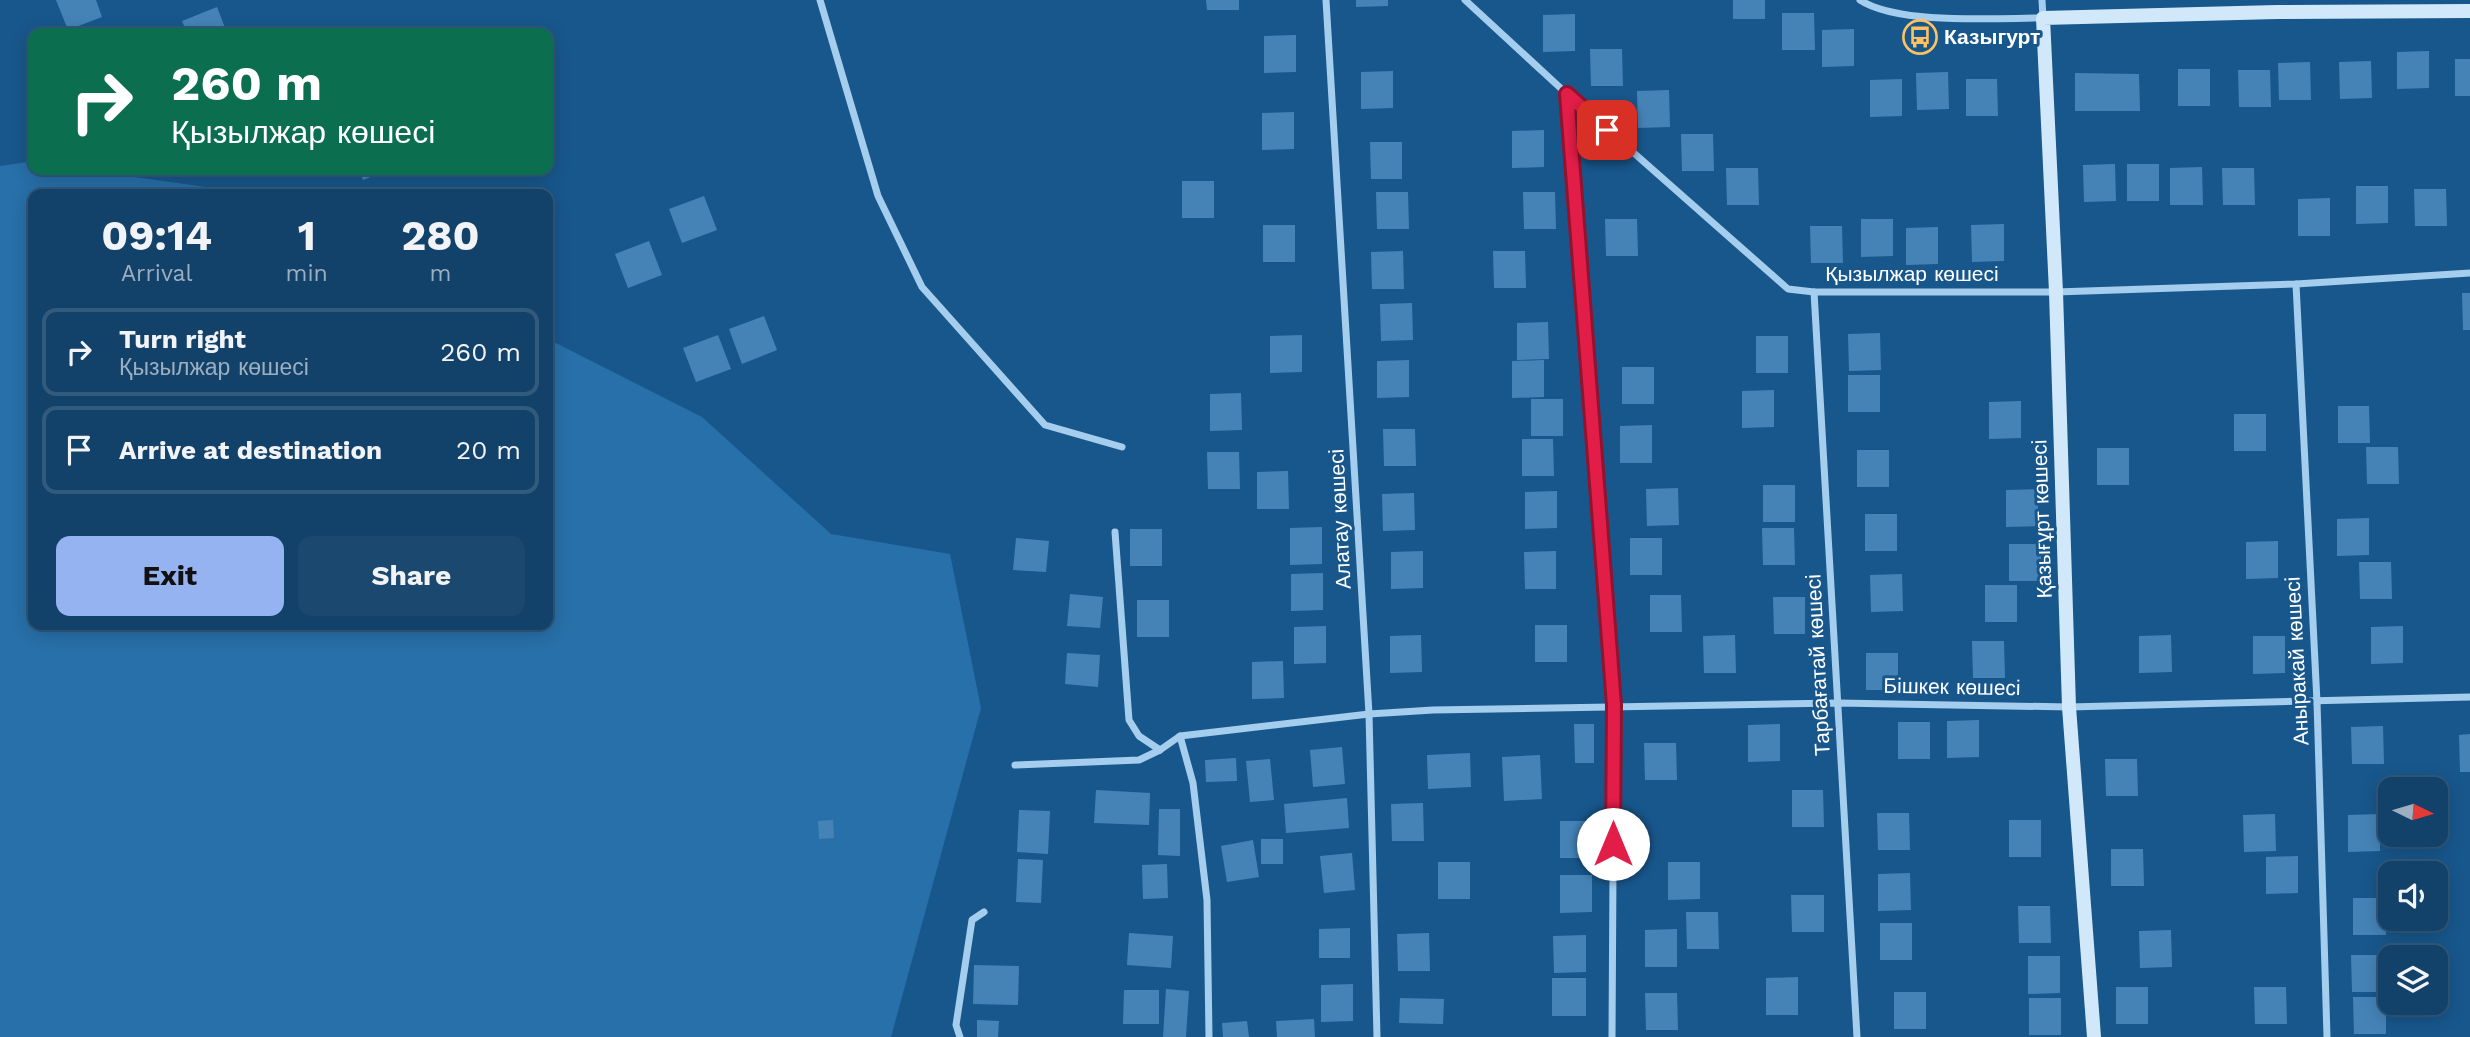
<!DOCTYPE html>
<html lang="en">
<head>
<meta charset="utf-8">
<style>
  :root { --surface:#124169; --page:#1b486f; --text:#f1f3f6; --muted:#9cafc0; --line:#315a7d; --accent:#95b2f1 }
  body { margin:0; font-family:"Work Sans",sans-serif; background:var(--page); color:var(--text); height:100vh; display:flex; flex-direction:column; font-size:26px; white-space:nowrap }
  * { box-sizing:border-box; margin:0 }
  p { font-size:23px; color:var(--muted) }
  .icon { flex:none; width:38px; height:38px; fill:none; stroke:currentColor; stroke-width:2; stroke-linecap:round; stroke-linejoin:round }
  .map { position:relative; flex:1; overflow:hidden }
  .side { position:absolute; left:28px; top:189px; width:525px; height:441px; display:flex; flex-direction:column; background:var(--surface); border-radius:14px; box-shadow:0 4px 18px #0003,0 0 0 2px var(--line) }
  .side>* { flex:none }
  .banner { position:absolute; left:28px; top:28px; width:525px; height:147px; border-radius:14px; box-shadow:0 4px 18px #0003,0 0 0 2px var(--line); background:#0b6e4f; color:#fff; overflow:hidden }
  .needle { width:46px; rotate:95deg }
  .buttons { position:absolute; left:2378px; top:777px; display:grid; gap:14px }
  .buttons a { display:grid; place-items:center; width:70px; height:70px; border-radius:14px; background:var(--surface); box-shadow:0 4px 18px #0003,0 0 0 2px var(--line); font-size:35px }
  .pin { position:absolute; display:grid; place-items:center; width:60px; height:60px; color:#fff; margin:-30px; border-radius:14px; box-shadow:0 4px 10px #0006 }
  .me { position:absolute; width:77px; margin:-38px; rotate:0deg; stroke-linejoin:round; filter:drop-shadow(0 0 5px #0008) }
  .turn { display:flex; align-items:center; gap:24px; height:147px; padding:0 28px; font-size:32px }
  .turn .icon { width:91px; height:91px; stroke-width:2.5 }
  .turn b { display:block; font-size:49px; line-height:60px }
  .eta { display:flex; justify-content:space-evenly; align-items:center; height:119px; text-align:center }
  .eta b { font-size:42px; font-weight:700; line-height:49px }
  .cta { display:flex; gap:14px; margin-top:auto; padding:14px 28px }
  .cta a { flex:1; height:80px; border-radius:14px; background:var(--accent); color:#111; font-size:28px; font-weight:700; line-height:80px; text-align:center }
  .cta a+a { background:var(--page); color:var(--text) }
  ul { padding:0; list-style:none }
  li { display:flex; align-items:center; gap:21px; height:88px; margin:0 14px 10px; padding:0 14px; border:4px solid var(--line); border-radius:14px }
  li div { flex:1 }
  li b { display:block; font-size:26px }
  li em { font-style:normal }
  .map>svg:first-child { display:block }
</style>
</head>
<body>
<div class="map">
<svg width="2470" height="1037" viewBox="0 0 2470 1037">
  <rect width="100%" height="100%" fill="#18578c"/>
  <polygon fill="#2870a9" points="28,162 33,163 33,170 84,170 256,194 33,194 33,625 548,625 548,339 702,417 831,534 950,554 981,708 891,1037 0,1037 0,166"/>
  <g fill="#4583b7">
    <polygon points="56,0 96,0 102,17 68,30"/>
    <polygon points="1206,0 1239,0 1239,10 1207,10"/>
    <polygon points="1356,0 1388,0 1388,6 1356,7"/>
    <rect x="1733" y="0" width="32" height="19"/>
    <polygon points="217,7 227,33 187,33 182,21"/>
    <polygon points="1782,13 1814,13 1815,50 1782,50"/>
    <polygon points="1575,14 1575,51 1543,52 1543,15"/>
    <polygon points="1854,29 1854,66 1822,67 1822,30"/>
    <polygon points="1296,35 1296,72 1264,73 1264,36"/>
    <polygon points="1590,49 1622,49 1623,86 1591,86"/>
    <polygon points="2429,51 2429,88 2397,89 2397,52"/>
    <rect x="2455" y="59" width="15" height="37"/>
    <polygon points="2371,61 2372,98 2340,99 2339,62"/>
    <polygon points="2310,62 2311,100 2279,100 2278,63"/>
    <rect x="2178" y="69" width="32" height="37"/>
    <polygon points="2238,70 2270,70 2271,107 2239,107"/>
    <polygon points="1393,71 1393,108 1361,109 1361,72"/>
    <polygon points="1948,72 1949,109 1917,110 1916,73"/>
    <polygon points="2075,73 2139,74 2140,111 2075,111"/>
    <polygon points="1902,79 1902,116 1870,117 1870,80"/>
    <polygon points="1966,79 1997,79 1998,116 1966,116"/>
    <polygon points="1669,90 1670,127 1638,128 1637,91"/>
    <polygon points="1294,112 1294,149 1262,150 1262,113"/>
    <polygon points="1544,130 1544,167 1512,168 1512,131"/>
    <polygon points="1681,134 1713,134 1714,171 1682,171"/>
    <polygon points="1370,142 1402,142 1402,179 1371,179"/>
    <polygon points="2115,164 2116,201 2084,202 2083,165"/>
    <rect x="2127" y="164" width="32" height="37"/>
    <polygon points="2202,167 2203,205 2170,205 2170,168"/>
    <polygon points="1726,168 1758,168 1759,205 1727,205"/>
    <polygon points="2222,168 2254,168 2255,205 2223,205"/>
    <polygon points="359,170 389,170 363,180"/>
    <rect x="1182" y="181" width="32" height="37"/>
    <polygon points="2356,186 2388,186 2388,223 2356,224"/>
    <polygon points="2414,189 2446,189 2447,226 2415,226"/>
    <polygon points="1376,192 1408,192 1409,229 1377,229"/>
    <polygon points="1523,192 1555,192 1556,229 1524,229"/>
    <polygon points="704,196 717,230 682,243 669,209"/>
    <polygon points="2330,198 2330,236 2298,236 2298,199"/>
    <polygon points="1605,219 1637,219 1638,256 1606,256"/>
    <polygon points="1861,219 1893,219 1893,256 1861,257"/>
    <polygon points="2004,224 2004,261 1972,262 1971,225"/>
    <rect x="1263" y="225" width="32" height="37"/>
    <polygon points="1810,226 1842,226 1843,263 1811,263"/>
    <polygon points="1938,227 1938,264 1906,265 1906,228"/>
    <polygon points="649,241 662,275 628,288 615,254"/>
    <polygon points="1403,251 1404,289 1372,289 1371,252"/>
    <polygon points="1493,251 1525,251 1526,288 1494,288"/>
    <polygon points="2462,293 2470,293 2470,330 2463,330"/>
    <polygon points="1412,303 1413,340 1381,341 1380,304"/>
    <polygon points="764,316 777,350 742,364 729,329"/>
    <polygon points="1548,322 1549,359 1517,360 1517,323"/>
    <polygon points="1880,333 1881,370 1849,371 1848,334"/>
    <polygon points="718,335 731,369 696,382 683,348"/>
    <polygon points="1302,335 1302,372 1270,373 1270,336"/>
    <rect x="1756" y="336" width="32" height="37"/>
    <polygon points="1409,360 1409,397 1377,398 1377,361"/>
    <polygon points="1544,360 1544,397 1512,398 1512,361"/>
    <rect x="1622" y="367" width="32" height="37"/>
    <rect x="1848" y="375" width="32" height="37"/>
    <polygon points="1774,390 1774,427 1742,428 1742,391"/>
    <polygon points="1241,393 1242,430 1210,431 1210,394"/>
    <rect x="1531" y="399" width="32" height="37"/>
    <polygon points="2021,401 2021,438 1989,439 1989,402"/>
    <polygon points="2338,406 2369,406 2370,443 2338,443"/>
    <rect x="2234" y="414" width="32" height="37"/>
    <polygon points="1652,425 1652,463 1620,463 1620,426"/>
    <polygon points="1383,429 1415,429 1416,466 1384,466"/>
    <polygon points="1522,439 1553,439 1554,476 1522,476"/>
    <polygon points="2366,447 2398,447 2399,484 2367,484"/>
    <rect x="2097" y="448" width="32" height="37"/>
    <rect x="1857" y="450" width="32" height="37"/>
    <polygon points="1207,452 1239,452 1240,489 1208,489"/>
    <polygon points="1288,471 1289,509 1257,509 1257,472"/>
    <rect x="1763" y="485" width="32" height="37"/>
    <polygon points="1678,488 1679,525 1647,526 1646,489"/>
    <polygon points="2038,489 2038,526 2006,527 2006,490"/>
    <polygon points="1557,491 1557,528 1525,529 1525,492"/>
    <polygon points="1414,493 1415,530 1383,531 1382,494"/>
    <rect x="1865" y="514" width="32" height="37"/>
    <polygon points="2369,518 2369,555 2337,556 2337,519"/>
    <polygon points="1322,527 1322,564 1290,565 1290,528"/>
    <polygon points="1762,528 1794,528 1795,565 1763,565"/>
    <rect x="1130" y="529" width="32" height="37"/>
    <polygon points="1016,538 1049,541 1046,572 1013,570"/>
    <rect x="1630" y="538" width="32" height="37"/>
    <polygon points="2278,541 2278,578 2246,579 2246,542"/>
    <rect x="2009" y="544" width="32" height="37"/>
    <polygon points="1423,551 1423,588 1391,589 1391,552"/>
    <polygon points="1556,551 1556,589 1525,589 1524,552"/>
    <polygon points="2359,562 2391,562 2392,599 2360,599"/>
    <polygon points="1323,573 1323,610 1291,611 1291,574"/>
    <polygon points="1902,574 1903,611 1871,612 1870,575"/>
    <rect x="1985" y="585" width="32" height="37"/>
    <polygon points="1070,594 1103,597 1100,628 1067,626"/>
    <polygon points="1650,595 1681,595 1682,632 1650,632"/>
    <polygon points="1773,597 1805,597 1805,634 1774,634"/>
    <rect x="1137" y="600" width="32" height="37"/>
    <rect x="1535" y="625" width="32" height="37"/>
    <polygon points="1326,626 1326,663 1294,664 1294,627"/>
    <polygon points="2403,626 2403,663 2371,664 2371,627"/>
    <polygon points="1421,635 1422,672 1390,673 1390,636"/>
    <polygon points="1735,635 1736,673 1704,673 1703,636"/>
    <polygon points="2171,635 2172,672 2139,673 2139,636"/>
    <polygon points="2253,636 2285,636 2285,673 2253,674"/>
    <polygon points="1972,641 2004,641 2005,678 1973,678"/>
    <polygon points="1067,653 1100,655 1098,687 1065,684"/>
    <rect x="1866" y="653" width="32" height="37"/>
    <polygon points="1283,661 1284,698 1252,699 1252,662"/>
    <polygon points="1979,720 1979,757 1947,758 1947,721"/>
    <rect x="1898" y="722" width="32" height="37"/>
    <polygon points="1574,724 1594,724 1594,763 1575,763"/>
    <polygon points="1780,724 1780,761 1748,762 1748,725"/>
    <polygon points="2383,726 2384,764 2352,764 2351,727"/>
    <polygon points="2470,734 2470,772 2460,772 2459,735"/>
    <polygon points="1644,743 1676,743 1677,780 1645,780"/>
    <polygon points="1342,747 1345,784 1313,787 1310,750"/>
    <polygon points="1470,753 1471,787 1428,789 1427,755"/>
    <polygon points="1540,755 1542,799 1504,801 1502,757"/>
    <polygon points="1236,758 1237,781 1206,782 1205,760"/>
    <polygon points="1270,759 1274,800 1250,802 1246,761"/>
    <polygon points="2105,759 2137,759 2138,796 2106,796"/>
    <polygon points="1096,790 1150,793 1149,825 1094,823"/>
    <polygon points="1792,790 1823,790 1824,827 1792,827"/>
    <polygon points="1347,798 1349,828 1286,833 1284,804"/>
    <polygon points="1423,803 1424,841 1392,841 1391,804"/>
    <polygon points="1159,809 1180,809 1180,856 1158,855"/>
    <polygon points="1019,810 1050,811 1048,854 1017,852"/>
    <polygon points="1877,813 1909,813 1910,850 1878,850"/>
    <polygon points="2275,814 2276,851 2244,852 2243,815"/>
    <polygon points="2380,814 2380,851 2348,852 2348,815"/>
    <polygon points="833,820 834,838 819,839 818,821"/>
    <rect x="2009" y="820" width="32" height="37"/>
    <rect x="1560" y="821" width="32" height="37"/>
    <rect x="1261" y="839" width="22" height="25"/>
    <polygon points="1253,840 1259,877 1227,882 1221,846"/>
    <polygon points="2111,849 2143,849 2144,886 2111,886"/>
    <polygon points="1352,853 1355,890 1324,893 1320,856"/>
    <polygon points="2298,856 2298,893 2266,894 2266,857"/>
    <polygon points="1018,859 1043,860 1041,903 1016,902"/>
    <rect x="1438" y="862" width="32" height="37"/>
    <polygon points="1668,862 1700,862 1700,899 1668,900"/>
    <polygon points="1167,864 1168,898 1143,899 1142,865"/>
    <polygon points="1910,873 1911,910 1878,911 1878,874"/>
    <polygon points="1560,875 1592,875 1592,912 1560,913"/>
    <polygon points="1791,895 1824,895 1824,932 1792,932"/>
    <polygon points="2353,898 2385,898 2386,935 2353,935"/>
    <polygon points="2018,906 2050,906 2051,943 2019,943"/>
    <polygon points="1686,912 1718,912 1719,949 1687,949"/>
    <rect x="1880" y="923" width="32" height="37"/>
    <polygon points="1350,928 1350,958 1319,958 1319,929"/>
    <polygon points="1677,929 1677,967 1645,967 1645,930"/>
    <polygon points="2171,930 2172,967 2140,968 2139,931"/>
    <polygon points="1129,933 1173,936 1171,968 1127,965"/>
    <polygon points="1429,933 1430,971 1398,971 1397,934"/>
    <polygon points="1586,935 1586,972 1554,973 1553,936"/>
    <polygon points="2351,955 2383,955 2383,992 2352,992"/>
    <polygon points="2028,956 2060,956 2060,993 2028,994"/>
    <polygon points="974,965 1019,966 1018,1005 973,1004"/>
    <polygon points="1798,977 1798,1015 1766,1015 1766,978"/>
    <rect x="1552" y="978" width="34" height="38"/>
    <polygon points="1353,984 1353,1021 1321,1022 1321,985"/>
    <rect x="2116" y="987" width="32" height="37"/>
    <polygon points="2254,987 2286,987 2287,1024 2255,1024"/>
    <polygon points="1166,989 1189,991 1186,1037 1163,1037"/>
    <polygon points="1124,990 1159,990 1159,1024 1123,1024"/>
    <rect x="1894" y="992" width="32" height="37"/>
    <polygon points="1645,993 1677,993 1678,1030 1646,1030"/>
    <polygon points="2353,997 2386,997 2386,1034 2354,1034"/>
    <polygon points="1400,998 1444,999 1443,1024 1399,1023"/>
    <rect x="2029" y="998" width="32" height="37"/>
    <polygon points="1314,1019 1315,1037 1277,1037 1276,1021"/>
    <polygon points="977,1020 999,1021 998,1037 977,1037"/>
    <polygon points="1247,1021 1249,1037 1223,1037 1222,1023"/>
  </g>
  <g fill="none" stroke-linecap="round" stroke-linejoin="round">
    <g stroke="#a4cdee" stroke-width="7">
      <polyline points="820,0 878,196 922,287 1045,425 1122,447"/>
      <polyline points="1326,0 1369,714 1377,1037"/>
      <polyline points="1465,0 1567,94 1788,289 1814,292 2056,292 2296,284 2470,273"/>
      <path d="M 1860,0 C 1898,25 1996,18 2043,18 L 2042,0"/>
      <polyline points="1567,95 1614,705 1612,1037"/>
      <polyline points="2296,284 2317,702 2327,1037"/>
      <polyline points="1814,292 1857,1037"/>
      <polyline points="1115,532 1129,720 1139,736 1160,750"/>
      <polyline points="1180,736 1193,783 1207,900 1209,1037"/>
      <polyline points="1015,765 1139,760 1160,750 1180,736 1369,714 1433,710 1838,703 2069,707 2470,697"/>
      <polyline points="960,1037 956,1025 972,920 984,912"/>
    </g>
    <polyline stroke="#d1e7fa" stroke-width="14" points="2094,1037 2069,707 2056,292 2043,18 2277,12 2470,11"/>
  </g>
  <g fill="none" stroke-linecap="round" stroke-linejoin="round">
    <g stroke="#92132f" stroke-width="18">
      <polyline id="route" points="1607,130 1567,94 1614,705 1613,844"/>
    </g>
    <use href="#route" stroke="#e11d48" stroke-width="12"/>
  </g>
  <defs>
    <g id="bus-ring" transform="scale(1.75)"><circle r="9.5" fill="#18578c" stroke="#ffc161" stroke-width="1.5"/><path d="M-5-6H5V4H4V6H2V4H-2V6H-4V4H-5ZM-3.5-4V0h7V-4ZM-3.5 1.2v1.5H-2V1.2ZM2 1.2v1.5H3.5V1.2Z" fill="#ffc161"/></g>
  </defs>
  <g fill-rule="evenodd">
    <use href="#bus-ring" x="1920" y="37"/>
  </g>
  <g text-anchor="middle" stroke-width="6" stroke-linejoin="round" paint-order="stroke">
    <g font-size="21" font-weight="bold" fill="#fff" stroke="#18578c" text-anchor="start">
      <text x="1944" y="44">Казыгурт</text>
    </g>
    <g font-size="21" fill="#fff" stroke="#18578c">
      <text x="1912" y="281">Қызылжар көшесі</text>
      <text transform="translate(1340 519) rotate(-93)" y="7">Алатау көшесі</text>
      <text transform="translate(2042 519) rotate(-92)" y="7">Қазығұрт көшесі</text>
      <text transform="translate(2297 661) rotate(-93)" y="7">Аныракай көшесі</text>
      <text transform="translate(1818 665) rotate(-93)" y="7">Тарбағатай көшесі</text>
      <text transform="translate(1952 687) rotate(1)" y="7">Бішкек көшесі</text>
    </g>
  </g>
</svg>
<div class="buttons">
<a><svg class="needle" viewBox="-14 -14 28 28"><path d="M0-13l5 13h-10z" fill="#e53935"/><path d="M0 13l5-13h-10z" fill="#9cafc0"/></svg></a>
<a><svg class="icon" aria-label="sound" viewBox="0 0 24 24"><path d="M4 9h4l5-4v14l-5-4H4zM17 9q2 3 0 6"/></svg></a>
<a><svg class="icon" aria-label="layers" viewBox="0 0 24 24"><path d="M12 4l9 5-9 5-9-5zM3 14l9 5 9-5"/></svg></a>
</div>
<div class="pin" style="left:1607px;top:130px;background:#d93025"><svg class="icon" aria-label="arrive" viewBox="0 0 24 24"><path d="M6 21V4h12l-3 4 3 4H6"/></svg></div>
<svg class="me" style="left:1613px;top:844px" viewBox="-20 -20 40 40"><circle r="19" fill="#fff"/><path d="M0-13L10 11 0 6-10 11z" fill="#e11d48"/></svg>
<div class="banner">
<div class="turn"><svg class="icon" aria-label="right" viewBox="0 0 24 24"><path d="M7 20v-9h11M14 6l5 5-5 5"/></svg><div><b>260 m</b>Қызылжар көшесі</div></div>
</div>
<section class="side">
<div class="eta">
<div><b>09:14</b><p>Arrival</p></div>
<div><b>1</b><p>min</p></div>
<div><b>280</b><p>m</p></div>
</div>
<ul>
<li><svg class="icon" aria-label="right" viewBox="0 0 24 24"><path d="M7 20v-9h11M14 6l5 5-5 5"/></svg><div><b>Turn right</b><p>Қызылжар көшесі</p></div><em>260 m</em></li>
<li><svg class="icon" aria-label="arrive" viewBox="0 0 24 24"><path d="M6 21V4h12l-3 4 3 4H6"/></svg><div><b>Arrive at destination</b></div><em>20 m</em></li>
</ul>
<div class="cta"><a>Exit</a><a>Share</a></div>
</section>
</div>
</body>
</html>
